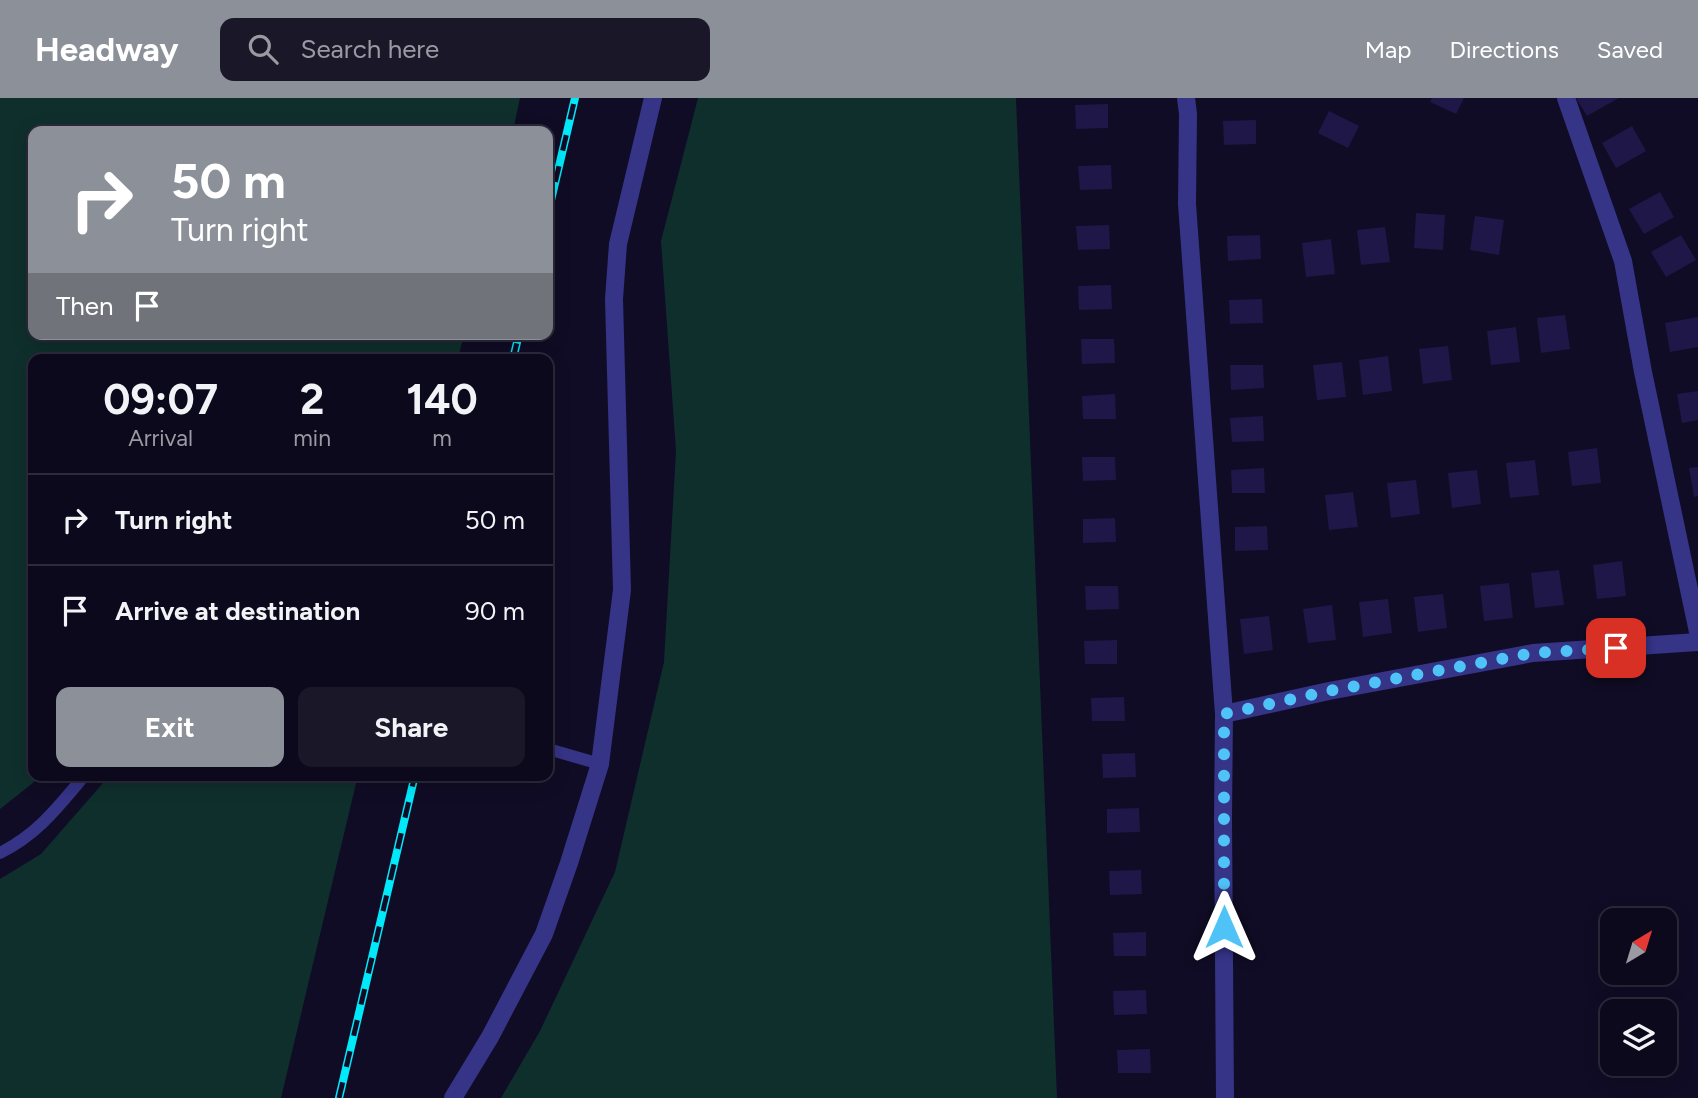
<!DOCTYPE html>
<html lang="en">
<head>
<meta charset="utf-8">
<style>
  :root { --surface:#0c091c; --page:#1a1729; --text:#f1f3f6; --muted:#9a9aa3; --line:#2c2a3b; --accent:#8c9099 }
  body { margin:0; font-family:Figtree,sans-serif; background:var(--page); color:var(--text); height:100vh; display:flex; flex-direction:column; font-size:26px; white-space:nowrap }
  * { box-sizing:border-box; margin:0 }
  p { font-size:23px; color:var(--muted) }
  .icon { flex:none; width:38px; height:38px; fill:none; stroke:currentColor; stroke-width:2; stroke-linecap:round; stroke-linejoin:round }
  .map { position:relative; flex:1; overflow:hidden }
  .sheet { position:absolute; left:28px; top:256px; width:525px; height:427px; display:flex; flex-direction:column; background:var(--surface); border-radius:14px; box-shadow:0 4px 18px #0003,0 0 0 2px var(--line) }
  .sheet>* { flex:none }
  .guide { position:absolute; left:28px; top:28px; width:525px; height:214px; border-radius:14px; box-shadow:0 4px 18px #0003,0 0 0 2px var(--line); background:#8c9099; color:#fff; overflow:hidden }
  .needle { width:46px; rotate:38deg }
  .buttons { position:absolute; left:1600px; top:810px; display:grid; gap:14px }
  .buttons a { display:grid; place-items:center; width:77px; height:77px; border-radius:14px; background:var(--surface); box-shadow:0 4px 18px #0003,0 0 0 2px var(--line); font-size:35px }
  .pin { position:absolute; display:grid; place-items:center; width:60px; height:60px; color:#fff; margin:-30px; border-radius:14px; box-shadow:0 4px 10px #0006 }
  .me { position:absolute; width:77px; margin:-38px; rotate:0deg; stroke-linejoin:round; filter:drop-shadow(0 0 5px #0008) }
  .turn { display:flex; align-items:center; gap:24px; height:147px; padding:0 28px; font-size:32px }
  .turn .icon { width:91px; height:91px; stroke-width:2.5 }
  .turn b { display:block; font-size:49px; line-height:60px }
  .then { display:flex; align-items:center; height:66px; padding:0 28px; background:#0003; gap:14px; font-size:26px }
  .eta { display:flex; justify-content:space-evenly; align-items:center; height:119px; text-align:center }
  .eta b { font-size:42px; font-weight:700; line-height:49px }
  .primary-button { display:flex; gap:14px; margin-top:auto; padding:14px 28px }
  .primary-button a { flex:1; height:80px; border-radius:14px; background:var(--accent); color:#fff; font-size:28px; font-weight:700; line-height:80px; text-align:center }
  .primary-button a+a { background:var(--page); color:var(--text) }
  ul { padding:0; list-style:none }
  li { display:flex; align-items:center; gap:21px; height:91px; padding:0 28px; border-top:2px solid var(--line) }
  li div { flex:1 }
  li b { display:block; font-size:26px }
  li em { font-style:normal }
  header { display:flex; align-items:center; gap:42px; box-sizing:border-box; height:98px; padding:0 35px; background:var(--accent); color:#fff }
  header strong { font-size:33px }
  nav { display:flex; gap:38px; margin-inline-start:auto; font-size:24px }
  .search { width:490px; height:63px; background:var(--page); display:flex; align-items:center; gap:18px; box-sizing:border-box; padding:0 24px; border-radius:14px; color:var(--muted); font-size:26px }
  .map>svg:first-child { display:block }
</style>
</head>
<body>
<header>
<strong>Headway</strong>
<div class="search"><svg class="icon" aria-label="search" viewBox="0 0 24 24"><circle cx="10" cy="10" r="6"/><path d="M15 15l6 6"/></svg>Search here</div>
<nav><a>Map</a><a>Directions</a><a>Saved</a></nav>
</header>
<div class="map">
<svg width="1698" height="1000" viewBox="0 0 1698 1000">
  <rect width="100%" height="100%" fill="#100c25"/>
  <g fill="#0f2f2d">
    <polygon points="0,0 520,0 513,33 33,33 33,236 464,236 458,261 33,261 33,677 43,677 0,711"/>
    <polygon points="698,0 1016,0 1057,1000 501,1000 540,933 615,774 664,564 676,353 661,143"/>
    <polygon points="110,677 358,677 281,1000 0,1000 0,781 41,756"/>
  </g>
  <g fill="#1f1747">
    <polygon points="1432,0 1464,0 1456,16 1430,4"/>
    <polygon points="1576,0 1619,0 1587,18"/>
    <polygon points="1108,6 1108,30 1076,31 1075,7"/>
    <polygon points="1329,13 1359,28 1348,50 1318,35"/>
    <polygon points="1256,22 1256,46 1224,47 1223,23"/>
    <polygon points="1632,28 1646,53 1616,70 1602,45"/>
    <polygon points="1111,67 1112,91 1080,92 1078,68"/>
    <polygon points="1660,94 1674,119 1644,136 1629,111"/>
    <polygon points="1416,115 1445,117 1443,152 1414,150"/>
    <polygon points="1475,118 1504,122 1499,157 1470,152"/>
    <polygon points="1109,127 1110,151 1078,152 1076,128"/>
    <polygon points="1385,129 1390,164 1361,167 1357,132"/>
    <polygon points="1260,137 1261,161 1228,163 1227,138"/>
    <polygon points="1681,137 1696,162 1666,179 1651,154"/>
    <polygon points="1331,141 1335,176 1306,179 1302,145"/>
    <polygon points="1111,187 1112,211 1079,212 1078,188"/>
    <polygon points="1262,201 1263,225 1230,226 1229,202"/>
    <polygon points="1565,217 1570,251 1541,255 1537,220"/>
    <polygon points="1698,219 1698,249 1670,254 1665,225"/>
    <polygon points="1516,229 1520,264 1491,267 1487,233"/>
    <polygon points="1081,241 1114,241 1115,265 1082,266"/>
    <polygon points="1448,248 1452,282 1423,286 1419,251"/>
    <polygon points="1388,258 1392,293 1363,297 1359,262"/>
    <polygon points="1342,264 1346,299 1317,302 1313,267"/>
    <polygon points="1230,267 1263,267 1264,290 1231,292"/>
    <polygon points="1698,293 1698,322 1682,325 1677,296"/>
    <polygon points="1115,296 1116,321 1083,321 1082,298"/>
    <polygon points="1263,318 1264,343 1232,344 1230,320"/>
    <polygon points="1597,350 1601,385 1572,388 1568,354"/>
    <polygon points="1082,359 1115,359 1116,382 1083,383"/>
    <polygon points="1535,362 1539,397 1510,400 1506,365"/>
    <polygon points="1698,369 1698,398 1694,399 1689,370"/>
    <polygon points="1264,370 1265,395 1232,395 1231,372"/>
    <polygon points="1477,372 1481,406 1452,410 1448,375"/>
    <polygon points="1416,382 1420,416 1391,420 1387,385"/>
    <polygon points="1353,394 1358,429 1329,432 1325,397"/>
    <polygon points="1115,420 1116,444 1083,445 1083,421"/>
    <polygon points="1267,428 1268,452 1235,453 1235,429"/>
    <polygon points="1622,463 1626,498 1597,501 1593,467"/>
    <polygon points="1559,472 1564,507 1535,510 1531,475"/>
    <polygon points="1509,485 1513,520 1484,523 1480,488"/>
    <polygon points="1085,488 1118,488 1119,511 1086,512"/>
    <polygon points="1443,496 1447,530 1418,534 1414,499"/>
    <polygon points="1388,501 1392,535 1363,539 1359,504"/>
    <polygon points="1332,507 1336,542 1308,545 1303,511"/>
    <polygon points="1269,518 1273,552 1244,556 1240,521"/>
    <polygon points="1117,542 1117,566 1085,566 1084,543"/>
    <polygon points="1124,599 1125,623 1092,623 1091,600"/>
    <polygon points="1135,655 1136,679 1103,680 1102,656"/>
    <polygon points="1139,710 1140,734 1107,735 1107,711"/>
    <polygon points="1141,772 1142,796 1110,797 1109,773"/>
    <polygon points="1146,834 1146,858 1114,858 1113,835"/>
    <polygon points="1146,892 1147,916 1114,917 1113,893"/>
    <polygon points="1150,951 1151,975 1118,975 1117,952"/>
  </g>
  <g fill="none" stroke-linecap="round" stroke-linejoin="round">
    <g stroke="#353487" stroke-width="12">
      <polyline points="548,651 600,666"/>
      <path d="M 0,755 C 38,736 58,709 85,677"/>
    </g>
    <g stroke="#353487" stroke-width="18">
      <polyline points="1186,0 1188,16 1187,106 1224,616"/>
      <polyline points="1566,0 1623,163 1643,274 1698,534"/>
      <polyline points="1225,1000 1223,721 1224,616 1329,593 1533,555 1698,544"/>
    </g>
    <polyline stroke="#353487" stroke-width="18" points="453,1000 490,939 544,836 569,765 600,666 622,492 614,201 618,146 653,0"/>
    <g stroke="#00e9fb" stroke-width="8">
      <g id="rail">
        <polyline points="548,115 575,0"/>
        <polyline points="513,261 519,236"/>
        <polyline points="339,1000 415,677"/>
      </g>
    </g>
    <use href="#rail" stroke="#100c25" stroke-width="5" stroke-dasharray="16" stroke-linecap="butt"/>
  </g>
  <g fill="none" stroke-linecap="round" stroke-linejoin="round">
    <polyline stroke="#4fc3f7" stroke-width="12" stroke-dasharray="0 21.6" points="1224,829 1224,616 1329,593 1533,555 1616,550"/>
  </g>
</svg>
<div class="buttons">
<a><svg class="needle" viewBox="-14 -14 28 28"><path d="M0-13l5 13h-10z" fill="#e53935"/><path d="M0 13l5-13h-10z" fill="#9a9aa3"/></svg></a>
<a><svg class="icon" aria-label="layers" viewBox="0 0 24 24"><path d="M12 4l9 5-9 5-9-5zM3 14l9 5 9-5"/></svg></a>
</div>
<div class="pin" style="left:1616px;top:550px;background:#d93025"><svg class="icon" aria-label="arrive" viewBox="0 0 24 24"><path d="M6 21V4h12l-3 4 3 4H6"/></svg></div>
<svg class="me" style="left:1224px;top:829px" viewBox="-20 -20 40 40"><path d="M0-17L14 15 0 8-14 15z" fill="#4fc3f7" stroke="#fff" stroke-width="4"/></svg>
<div class="guide">
<div class="turn"><svg class="icon" aria-label="right" viewBox="0 0 24 24"><path d="M7 20v-9h11M14 6l5 5-5 5"/></svg><div><b>50 m</b>Turn right</div></div>
<div class="then">Then<svg class="icon" aria-label="arrive" viewBox="0 0 24 24"><path d="M6 21V4h12l-3 4 3 4H6"/></svg></div>
</div>
<section class="sheet">
<div class="eta">
<div><b>09:07</b><p>Arrival</p></div>
<div><b>2</b><p>min</p></div>
<div><b>140</b><p>m</p></div>
</div>
<ul>
<li><svg class="icon" aria-label="right" viewBox="0 0 24 24"><path d="M7 20v-9h11M14 6l5 5-5 5"/></svg><div><b>Turn right</b></div><em>50 m</em></li>
<li><svg class="icon" aria-label="arrive" viewBox="0 0 24 24"><path d="M6 21V4h12l-3 4 3 4H6"/></svg><div><b>Arrive at destination</b></div><em>90 m</em></li>
</ul>
<div class="primary-button"><a>Exit</a><a>Share</a></div>
</section>
</div>
</body>
</html>
